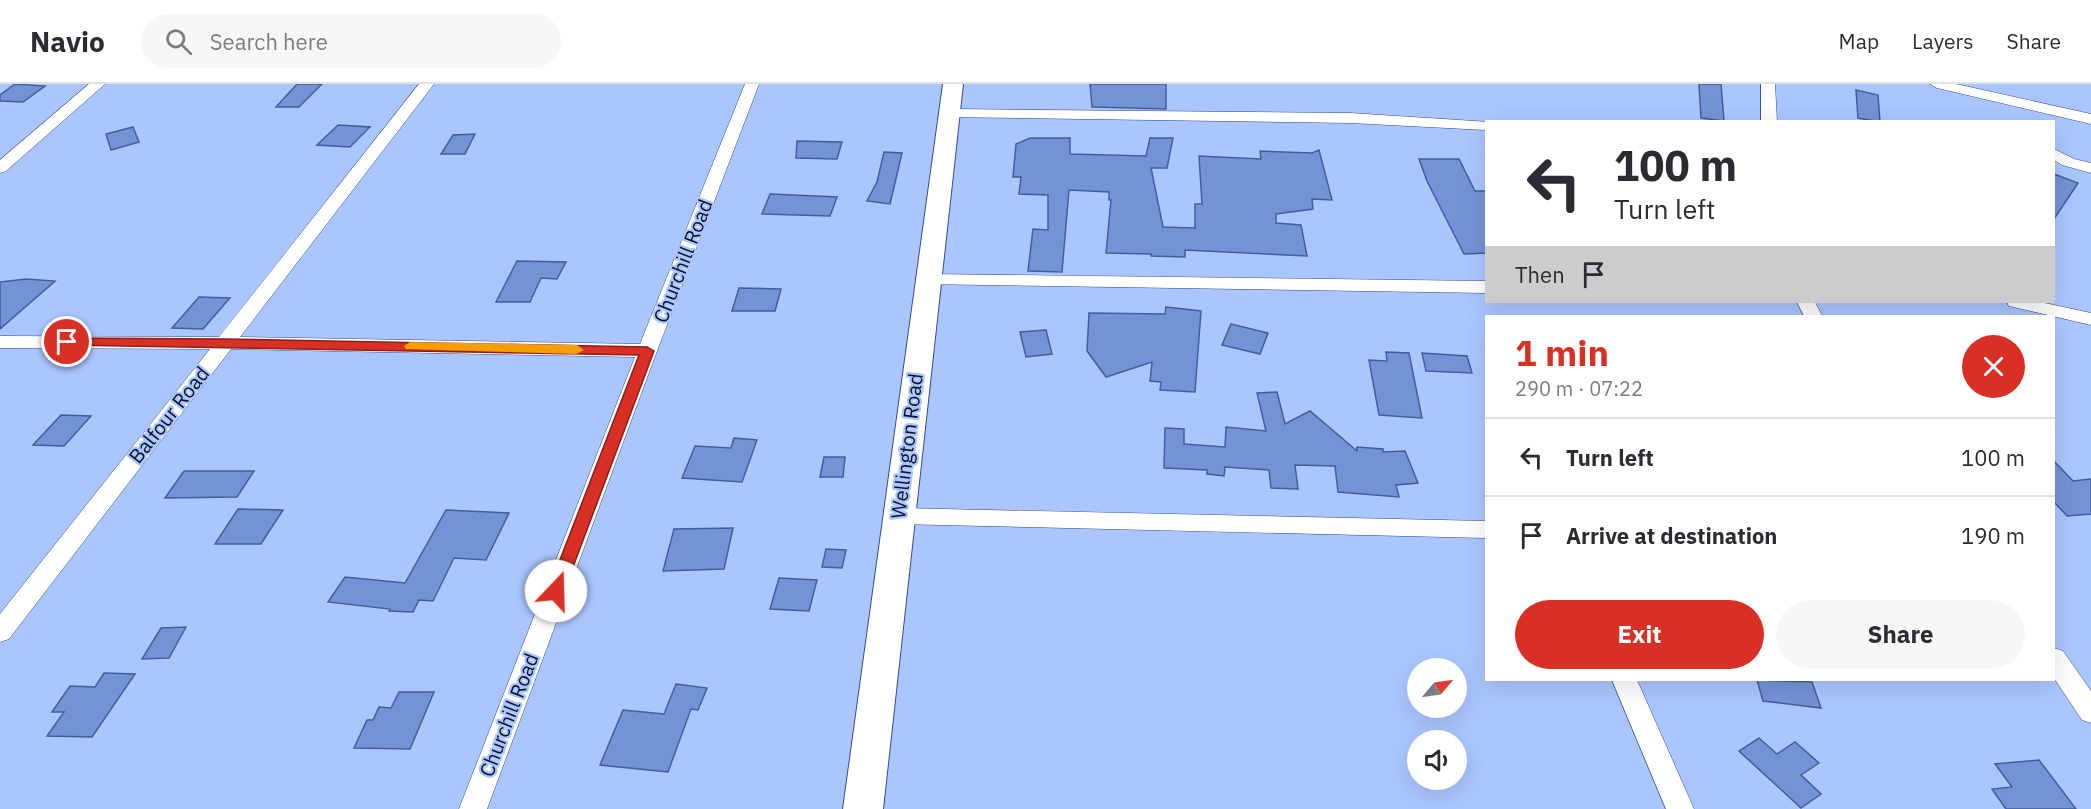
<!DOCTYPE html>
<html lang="en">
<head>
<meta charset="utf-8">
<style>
  :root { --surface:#fff; --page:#f7f7f7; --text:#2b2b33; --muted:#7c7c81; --line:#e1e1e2; --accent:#d93025 }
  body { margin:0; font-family:"IBM Plex Sans",sans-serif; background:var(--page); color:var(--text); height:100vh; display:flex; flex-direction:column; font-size:22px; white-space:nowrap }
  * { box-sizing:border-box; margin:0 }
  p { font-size:20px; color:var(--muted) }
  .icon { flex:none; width:33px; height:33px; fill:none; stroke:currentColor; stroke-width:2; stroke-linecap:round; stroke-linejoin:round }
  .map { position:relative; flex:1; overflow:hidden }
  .panel { position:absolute; left:1485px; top:231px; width:570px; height:366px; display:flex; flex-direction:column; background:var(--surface); border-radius:0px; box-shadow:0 6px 24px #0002 }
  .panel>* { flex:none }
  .top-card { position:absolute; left:1485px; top:36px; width:570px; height:183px; border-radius:0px; box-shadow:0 6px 24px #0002; background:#fff; color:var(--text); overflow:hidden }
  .needle { width:39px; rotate:61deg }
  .fabs { position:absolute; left:1407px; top:574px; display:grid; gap:12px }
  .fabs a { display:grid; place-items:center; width:60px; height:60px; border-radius:50%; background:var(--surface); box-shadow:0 6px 24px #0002; font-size:30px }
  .pin { position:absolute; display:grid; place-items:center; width:51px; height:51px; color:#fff; margin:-26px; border:3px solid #fff; border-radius:50%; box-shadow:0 2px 6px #0007 }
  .me { position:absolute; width:66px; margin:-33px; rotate:21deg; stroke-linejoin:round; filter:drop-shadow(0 0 4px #0008) }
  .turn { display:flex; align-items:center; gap:21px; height:126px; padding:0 30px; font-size:27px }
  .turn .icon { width:78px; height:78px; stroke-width:2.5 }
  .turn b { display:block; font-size:42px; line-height:51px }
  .then { display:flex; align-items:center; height:57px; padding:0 30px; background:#0003; gap:12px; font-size:22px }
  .round { display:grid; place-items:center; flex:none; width:63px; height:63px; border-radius:32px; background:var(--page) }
  .headline { display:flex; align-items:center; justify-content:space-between; height:102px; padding:0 30px }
  h1 { font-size:36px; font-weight:700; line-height:45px; color:var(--accent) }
  .button { display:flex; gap:12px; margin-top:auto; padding:12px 30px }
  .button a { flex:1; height:69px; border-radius:36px; background:var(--accent); color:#fff; font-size:24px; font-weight:700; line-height:69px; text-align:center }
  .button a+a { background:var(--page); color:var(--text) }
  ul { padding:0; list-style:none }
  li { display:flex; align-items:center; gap:18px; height:78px; padding:0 30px; border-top:2px solid var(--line) }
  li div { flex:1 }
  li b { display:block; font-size:22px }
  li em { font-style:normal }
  header { display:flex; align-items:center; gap:36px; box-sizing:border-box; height:84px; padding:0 30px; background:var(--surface); border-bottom:2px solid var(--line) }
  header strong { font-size:28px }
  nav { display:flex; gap:33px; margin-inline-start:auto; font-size:21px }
  .search { width:420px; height:54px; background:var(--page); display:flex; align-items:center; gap:15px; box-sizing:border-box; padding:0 21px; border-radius:33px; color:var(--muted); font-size:22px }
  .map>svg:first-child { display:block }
</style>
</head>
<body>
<header>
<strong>Navio</strong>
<div class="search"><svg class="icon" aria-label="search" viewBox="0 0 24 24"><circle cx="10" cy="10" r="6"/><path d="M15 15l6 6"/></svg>Search here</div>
<nav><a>Map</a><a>Layers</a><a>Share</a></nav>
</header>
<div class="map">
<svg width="2091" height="725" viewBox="0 0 2091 725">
  <rect width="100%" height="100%" fill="#abc6ff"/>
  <g fill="#7493d7" stroke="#425e9d" stroke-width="1.5">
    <polygon points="15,0 45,2 23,18 0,17 0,11"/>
    <polygon points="297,0 322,0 299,23 276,23"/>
    <polygon points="1090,0 1166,0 1166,25 1092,23"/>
    <polygon points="1699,0 1721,0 1724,37 1701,34"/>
    <polygon points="1856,6 1878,11 1880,38 1858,34"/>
    <polygon points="338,41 370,43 350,63 317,61"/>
    <polygon points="133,43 139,58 111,66 106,50"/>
    <polygon points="475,50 465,70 441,70 453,51"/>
    <polygon points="1030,54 1070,54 1070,70 1146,72 1150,54 1173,54 1167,84 1151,84 1163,143 1195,144 1195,120 1202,120 1199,72 1261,75 1260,67 1312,69 1319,66 1332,116 1312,115 1313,125 1276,130 1276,139 1301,141 1307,172 1185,166 1185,173 1151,172 1151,170 1106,169 1111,116 1109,116 1109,108 1069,106 1062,188 1028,187 1033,145 1048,146 1048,111 1019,110 1021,93 1013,93 1016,60"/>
    <polygon points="797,57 842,58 837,75 796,74"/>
    <polygon points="884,68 902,69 890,120 867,117 877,98"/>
    <polygon points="1419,75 1459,75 1475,107 1486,107 1486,169 1464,170 1427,97"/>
    <polygon points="2054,90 2078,99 2054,135"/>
    <polygon points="770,110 837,113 830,132 762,130"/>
    <polygon points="517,177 566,178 557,195 541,194 530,218 496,218"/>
    <polygon points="26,195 55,197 0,245 0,198"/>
    <polygon points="739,204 781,205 775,227 732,227"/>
    <polygon points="199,213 230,214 203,245 172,244"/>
    <polygon points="1166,223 1201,227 1195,308 1160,306 1161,298 1150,297 1152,278 1106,293 1087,267 1089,229 1165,230"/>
    <polygon points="1231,240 1268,249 1260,270 1222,261"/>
    <polygon points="1046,246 1052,270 1026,273 1020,248"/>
    <polygon points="1386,268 1409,269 1422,334 1379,331 1369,276 1387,277"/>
    <polygon points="1422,269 1467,272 1472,289 1426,287"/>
    <polygon points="1277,308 1285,340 1310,327 1357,367 1357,363 1383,365 1383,368 1405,367 1418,399 1396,401 1399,413 1338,408 1335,382 1295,381 1298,405 1271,404 1269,386 1225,383 1224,392 1207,390 1207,386 1164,384 1165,344 1184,345 1184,360 1225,363 1226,343 1266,347 1257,309"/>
    <polygon points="61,331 91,332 64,362 33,361"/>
    <polygon points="734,354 757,356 742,398 682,394 695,362 731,364"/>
    <polygon points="824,373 845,373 843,393 820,393"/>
    <polygon points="2054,377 2073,397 2091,395 2091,430 2067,432 2054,418"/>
    <polygon points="184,387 254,387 237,413 165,414"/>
    <polygon points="238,425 283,426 261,460 215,460"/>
    <polygon points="446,426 509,429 486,476 454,474 433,517 419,516 413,528 389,527 390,525 328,518 345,493 405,499"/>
    <polygon points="733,444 724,485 663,487 674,445"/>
    <polygon points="826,465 846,466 842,484 822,483"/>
    <polygon points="779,494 817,496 809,527 770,525"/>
    <polygon points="186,543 169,574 142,575 161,544"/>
    <polygon points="104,589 135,590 92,653 47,652 64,628 52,628 70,602 95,603"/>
    <polygon points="1757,596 1812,598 1821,624 1763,617"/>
    <polygon points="676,600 707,604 698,626 691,625 668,688 600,681 623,626 664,630"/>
    <polygon points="399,608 434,608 410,665 354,664 367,636 373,636 379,623 391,624"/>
    <polygon points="1759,654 1777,670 1795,658 1819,679 1801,691 1821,710 1801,724 1739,667"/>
    <polygon points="2039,676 2076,725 2006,725 1992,705 2012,703 1995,680"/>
  </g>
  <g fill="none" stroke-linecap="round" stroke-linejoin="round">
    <g stroke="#324d8a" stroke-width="1">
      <g id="street">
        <polygon points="89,0 105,0 6,87 0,89 0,76"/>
        <polygon points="419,0 434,0 240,253 640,260 745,0 759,0 657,267 487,725 459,725 635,273 231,265 9,555 0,558 0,530 210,265 0,264 0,252 219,253"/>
        <polygon points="1761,0 1775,0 1777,38 1761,38"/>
        <polygon points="1930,0 1956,0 2091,30 2091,40 1937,4"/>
        <polygon points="950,25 1350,29 1490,38 1486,38 1486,46 1350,39 945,33 942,30"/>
        <polygon points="2054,65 2074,75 2091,79 2091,89 2062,81 2054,76"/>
        <polygon points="928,190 1486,197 1486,209 922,200 919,196 922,192"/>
        <polygon points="1797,218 1815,218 1822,232 1804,232"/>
        <polygon points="2007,218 2040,218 2091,229 2091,241 2009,222"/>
        <polygon points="898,424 1486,437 1486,454 898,440 890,438 887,432 890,426"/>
        <polygon points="2054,564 2063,567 2091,607 2091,639 2082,636 2054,594"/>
        <polygon points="1612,596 1637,596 1694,725 1666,725"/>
      </g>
    </g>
    <g stroke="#324d8a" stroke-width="2">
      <polygon id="secondary" points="943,0 963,0 883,725 843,725"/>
    </g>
    <use href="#street" fill="#fff" fill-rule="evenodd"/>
    <use href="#secondary" fill="#fff" fill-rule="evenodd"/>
  </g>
  <polygon fill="#d93025" stroke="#8d1f18" stroke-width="1.5" points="67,254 225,255 647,263 654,267 564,507 561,511 556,513 551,511 548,507 639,271 63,261 61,258"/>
  <polygon fill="#f59e0b" points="410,258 577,261 584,266 577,270 406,265 404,262"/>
  <g text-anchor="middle" stroke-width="4.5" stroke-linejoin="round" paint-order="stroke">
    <g font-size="20" fill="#07122b" stroke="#abc6ff">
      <text transform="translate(683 177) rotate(-69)" y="7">Churchill Road</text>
      <text transform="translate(169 331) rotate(-52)" y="7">Balfour Road</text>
      <text transform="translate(907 362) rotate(-83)" y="7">Wellington Road</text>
      <text transform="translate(509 631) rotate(-69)" y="7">Churchill Road</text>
    </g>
  </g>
</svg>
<div class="fabs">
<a><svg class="needle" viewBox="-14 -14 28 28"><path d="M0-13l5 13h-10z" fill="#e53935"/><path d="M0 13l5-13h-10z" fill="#7c7c81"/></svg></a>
<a><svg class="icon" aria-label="sound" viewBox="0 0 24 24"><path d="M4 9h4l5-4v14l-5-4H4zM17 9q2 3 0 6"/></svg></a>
</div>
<div class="pin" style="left:67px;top:258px;background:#d93025"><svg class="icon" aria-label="arrive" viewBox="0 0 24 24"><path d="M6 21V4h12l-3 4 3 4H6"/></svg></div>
<svg class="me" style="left:556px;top:507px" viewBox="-20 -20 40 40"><circle r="19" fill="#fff"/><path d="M0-13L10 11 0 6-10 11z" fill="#d93025"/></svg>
<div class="top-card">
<div class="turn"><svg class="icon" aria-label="left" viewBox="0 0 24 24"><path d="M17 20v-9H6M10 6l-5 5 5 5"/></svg><div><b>100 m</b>Turn left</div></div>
<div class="then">Then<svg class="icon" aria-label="arrive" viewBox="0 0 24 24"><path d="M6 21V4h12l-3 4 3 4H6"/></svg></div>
</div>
<section class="panel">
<div class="headline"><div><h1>1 min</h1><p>290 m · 07:22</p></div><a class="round" style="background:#d93025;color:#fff"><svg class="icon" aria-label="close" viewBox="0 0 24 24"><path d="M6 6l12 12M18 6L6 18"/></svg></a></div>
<ul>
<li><svg class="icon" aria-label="left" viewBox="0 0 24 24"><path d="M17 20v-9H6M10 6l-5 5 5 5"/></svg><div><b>Turn left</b></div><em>100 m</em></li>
<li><svg class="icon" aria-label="arrive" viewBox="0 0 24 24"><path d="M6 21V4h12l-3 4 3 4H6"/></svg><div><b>Arrive at destination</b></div><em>190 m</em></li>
</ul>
<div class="button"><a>Exit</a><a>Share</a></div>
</section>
</div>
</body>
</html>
